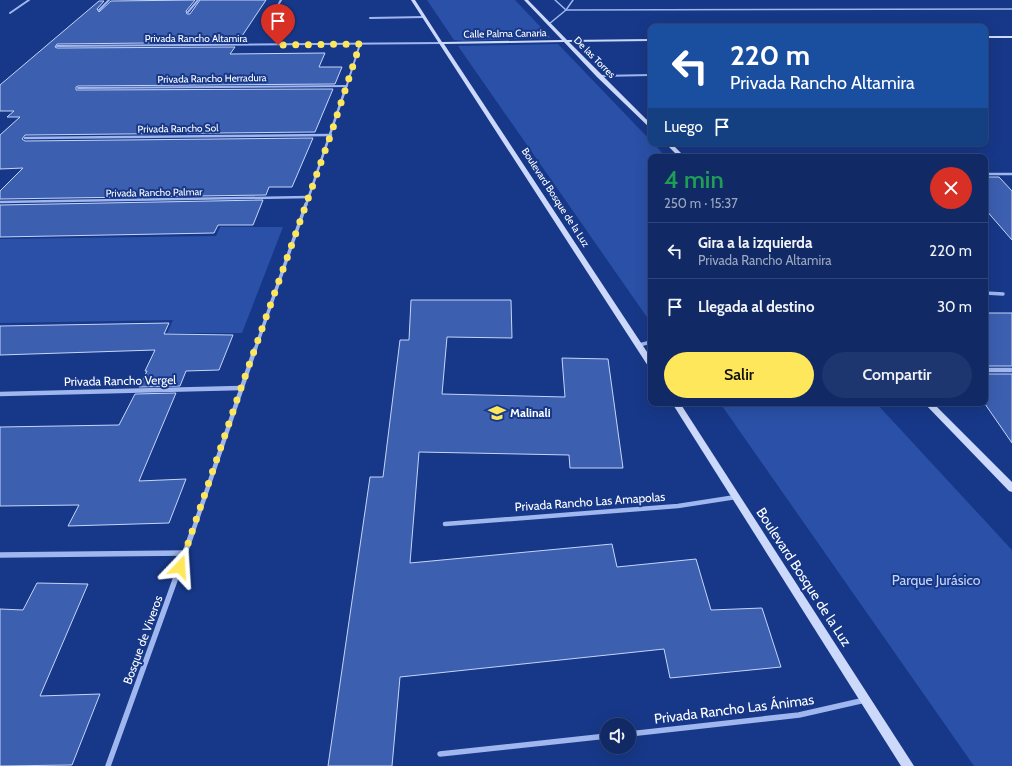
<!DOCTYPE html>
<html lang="es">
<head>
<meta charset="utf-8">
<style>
  :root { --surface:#112a66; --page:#1e366f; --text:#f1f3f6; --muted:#9ca7bf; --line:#30467a; --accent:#ffe75c }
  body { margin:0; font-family:Cabin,sans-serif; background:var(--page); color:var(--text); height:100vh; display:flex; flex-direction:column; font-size:15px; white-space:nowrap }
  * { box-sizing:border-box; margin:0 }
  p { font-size:13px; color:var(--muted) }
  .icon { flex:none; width:22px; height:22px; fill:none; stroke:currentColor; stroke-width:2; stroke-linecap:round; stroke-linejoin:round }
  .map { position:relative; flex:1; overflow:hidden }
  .sheet { position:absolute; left:648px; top:154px; width:340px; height:252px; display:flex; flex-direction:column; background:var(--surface); border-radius:8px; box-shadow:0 4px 16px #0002,0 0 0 1px var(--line) }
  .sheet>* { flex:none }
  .top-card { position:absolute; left:648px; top:24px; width:340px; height:122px; border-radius:8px; box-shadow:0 4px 16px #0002,0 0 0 1px var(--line); background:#1a4fa0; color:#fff; overflow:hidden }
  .fabs { position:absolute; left:600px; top:718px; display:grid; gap:8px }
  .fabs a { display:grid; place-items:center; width:36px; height:36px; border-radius:50%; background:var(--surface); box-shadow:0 4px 16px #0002,0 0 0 1px var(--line); font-size:20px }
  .pin { position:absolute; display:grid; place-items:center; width:34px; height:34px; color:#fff; margin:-41px -17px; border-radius:50% 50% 50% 0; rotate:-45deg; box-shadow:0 0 4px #0007 }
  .pin .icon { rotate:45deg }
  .me { position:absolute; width:44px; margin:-22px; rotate:20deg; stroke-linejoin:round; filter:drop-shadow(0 0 3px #0008) }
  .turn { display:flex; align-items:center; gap:14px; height:84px; padding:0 16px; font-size:18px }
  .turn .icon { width:52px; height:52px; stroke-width:2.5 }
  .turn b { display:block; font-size:28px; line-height:34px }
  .then { display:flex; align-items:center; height:38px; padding:0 16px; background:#0003; gap:8px; font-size:15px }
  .round { display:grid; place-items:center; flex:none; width:42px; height:42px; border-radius:21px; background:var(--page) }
  .overview { display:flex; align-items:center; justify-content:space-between; height:68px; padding:0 16px }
  h1 { font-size:24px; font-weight:600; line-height:30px; color:#1e9e55 }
  .cta { display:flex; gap:8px; margin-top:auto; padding:8px 16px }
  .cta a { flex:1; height:46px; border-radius:24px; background:var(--accent); color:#111; font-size:16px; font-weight:600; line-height:46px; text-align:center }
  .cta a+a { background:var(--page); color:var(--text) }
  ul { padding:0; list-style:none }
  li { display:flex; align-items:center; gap:12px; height:56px; padding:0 16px; border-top:1px solid var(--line) }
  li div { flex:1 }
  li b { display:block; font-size:15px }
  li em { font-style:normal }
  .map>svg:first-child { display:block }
</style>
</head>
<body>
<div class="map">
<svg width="1012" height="766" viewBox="0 0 1012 766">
  <rect width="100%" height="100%" fill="#173888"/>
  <g fill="#2a50a7">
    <polygon points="427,0 515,0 550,37 549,38 463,41 454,40"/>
    <polygon points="558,44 651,141 651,143 653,143 666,157 651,157 651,323 458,46"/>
    <polygon points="220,227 283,227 242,333 167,333 173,320 0,323 0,239 216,236"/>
    <polygon points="720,403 876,403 1012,550 1012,766 974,766"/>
  </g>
  <g fill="#3c5fb0" stroke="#c5d5fa">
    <polygon points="195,0 186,11 187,14 190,14 200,0 266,0 238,42 57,44 55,47 57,48 235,47 230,54 325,53 319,67 342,67 335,84 78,86 76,87 76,90 333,89 315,132 25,135 22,139 25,141 313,138 292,187 269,187 266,195 0,199 0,191 23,168 0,169 0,135 20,117 7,117 14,111 0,111 0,85 99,1 104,1 97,9 99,12 111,1"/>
    <polygon points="985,177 999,177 1012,191 1012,240 985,209"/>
    <polygon points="263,200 253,225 218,225 214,233 0,237 0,205"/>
    <polygon points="411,300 511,300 512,338 447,337 442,394 565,397 562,358 608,359 623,468 570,468 569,455 419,452 410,563 612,544 617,567 696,559 711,610 762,608 781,667 670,678 664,649 400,677 392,766 328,766 370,477 383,477 400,340 409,340"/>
    <rect x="985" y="313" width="27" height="53"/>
    <polygon points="169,323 164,334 233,335 219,370 186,371 180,386 139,387 147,371 145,371 155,350 0,355 0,326"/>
    <polygon points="985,374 1012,374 1012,443 985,404"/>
    <polygon points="176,393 139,481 186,479 169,523 68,526 79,505 0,506 0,427 119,425 135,394"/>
    <polygon points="37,583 88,584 40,696 100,694 72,765 0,766 0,609 23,610"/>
  </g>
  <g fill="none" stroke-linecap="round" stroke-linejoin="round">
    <g stroke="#9fb7ee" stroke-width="1.5">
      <polyline points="555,0 566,10 1012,9"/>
      <polyline points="549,24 566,10 573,0"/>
    </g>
    <g stroke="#9fb7ee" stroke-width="2">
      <polyline points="99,10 109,0"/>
      <polyline points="188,12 198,0"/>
      <polyline points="274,12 281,0"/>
      <polyline points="10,13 29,0"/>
      <polyline points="370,18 424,17"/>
      <polyline points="57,46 441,43"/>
      <polyline points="599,76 651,75"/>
      <polyline points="78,88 347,86"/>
      <polyline points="345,91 360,44"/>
    </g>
    <g stroke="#9fb7ee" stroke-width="2.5">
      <polyline points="645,121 651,121"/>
      <polyline points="25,138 331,135"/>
      <polyline points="985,174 1012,174"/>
      <polyline points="0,202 309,197"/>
      <polyline points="306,205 345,90"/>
    </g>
    <g stroke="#9fb7ee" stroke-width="3.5">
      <polyline points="985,293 1003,294"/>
      <polyline points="639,345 651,342"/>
      <polyline points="255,350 306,204"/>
    </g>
    <g stroke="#9fb7ee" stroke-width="4.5">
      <polyline points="985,370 1012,370"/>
      <polyline points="0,394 241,388"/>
      <polyline points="445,524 678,506 736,497"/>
      <polyline points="192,534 255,349"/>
    </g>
    <g stroke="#9fb7ee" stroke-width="5.5">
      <polyline points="0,555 185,553"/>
      <polyline points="629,734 799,715 865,700"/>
      <polyline points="440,754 607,736"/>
      <polyline points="108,766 192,533"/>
    </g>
    <g fill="#ccd9fa" fill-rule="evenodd">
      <polygon points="411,0 415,0 442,42 562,40 524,0 528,0 567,40 651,39 651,41 569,42 651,124 651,129 597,77 564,42 444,44 651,358 651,367 648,366"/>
      <rect x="985" y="36" width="27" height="2"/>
      <polygon points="665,143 671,143 685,157 679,157"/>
      <polygon points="672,403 680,403 914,766 901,766"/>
      <polygon points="924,403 933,403 1012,482 1012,492 1009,491"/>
    </g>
  </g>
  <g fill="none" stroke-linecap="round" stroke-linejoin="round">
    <polyline stroke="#ffe75c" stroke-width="7" stroke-dasharray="0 12.6" points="180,567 241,388 331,134 360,44 278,45"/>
  </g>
  <defs>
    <g id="school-bare" transform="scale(1.38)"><path d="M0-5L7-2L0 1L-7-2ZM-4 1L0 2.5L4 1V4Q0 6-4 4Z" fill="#ffe75c" stroke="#173888" stroke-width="2.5" paint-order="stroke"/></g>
  </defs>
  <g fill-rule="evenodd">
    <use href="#school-bare" x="497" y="413"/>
  </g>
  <g text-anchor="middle" stroke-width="4" stroke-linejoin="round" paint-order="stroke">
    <g font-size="10" fill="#fff" stroke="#173888">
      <text transform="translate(505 33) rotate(-1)" y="4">Calle Palma Canaria</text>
      <text x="196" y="42">Privada Rancho Altamira</text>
      <text transform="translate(595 57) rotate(45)" y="4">De las Torres</text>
      <text transform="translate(212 78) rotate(-1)" y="4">Privada Rancho Herradura</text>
      <text transform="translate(178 128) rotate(-1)" y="4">Privada Rancho Sol</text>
      <text transform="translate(154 192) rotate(-1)" y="4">Privada Rancho Palmar</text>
      <text transform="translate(556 197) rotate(57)" y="4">Boulevard Bosque de la Luz</text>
    </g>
    <g font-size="12" fill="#fff" stroke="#173888">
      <text transform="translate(120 381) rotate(-1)" y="4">Privada Rancho Vergel</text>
      <text transform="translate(590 502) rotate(-4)" y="4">Privada Rancho Las Amapolas</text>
      <text transform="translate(143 640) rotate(-70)" y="4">Bosque de Viveros</text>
    </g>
    <g font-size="12" font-weight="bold" fill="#fff" stroke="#173888" text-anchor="start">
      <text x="510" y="417">Malinali</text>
    </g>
    <g font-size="14" fill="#fff" stroke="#173888">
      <text transform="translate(804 577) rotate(57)" y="5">Boulevard Bosque de la Luz</text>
      <text transform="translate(734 709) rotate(-7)" y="5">Privada Rancho Las Ánimas</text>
    </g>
    <g font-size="14" fill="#c5d5fa" stroke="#173888">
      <text x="936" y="585">Parque Jurásico</text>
    </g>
  </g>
</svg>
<div class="fabs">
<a><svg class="icon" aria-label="sound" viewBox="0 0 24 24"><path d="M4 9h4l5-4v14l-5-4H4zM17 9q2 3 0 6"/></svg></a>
</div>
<div class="pin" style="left:278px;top:45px;background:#d93025"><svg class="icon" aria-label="arrive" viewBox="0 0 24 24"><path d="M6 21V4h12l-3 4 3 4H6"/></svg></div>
<svg class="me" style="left:180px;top:567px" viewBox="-20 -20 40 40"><path d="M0-17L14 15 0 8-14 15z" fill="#ffe75c" stroke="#fff" stroke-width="4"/></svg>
<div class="top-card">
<div class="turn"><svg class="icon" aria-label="left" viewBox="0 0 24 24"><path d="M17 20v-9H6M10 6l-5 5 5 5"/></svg><div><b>220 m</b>Privada Rancho Altamira</div></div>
<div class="then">Luego<svg class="icon" aria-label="arrive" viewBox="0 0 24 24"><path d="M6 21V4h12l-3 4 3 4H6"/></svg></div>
</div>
<section class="sheet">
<div class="overview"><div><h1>4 min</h1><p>250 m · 15:37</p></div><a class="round" style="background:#d93025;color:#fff"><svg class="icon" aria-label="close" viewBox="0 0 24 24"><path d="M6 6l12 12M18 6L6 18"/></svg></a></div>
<ul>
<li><svg class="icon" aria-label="left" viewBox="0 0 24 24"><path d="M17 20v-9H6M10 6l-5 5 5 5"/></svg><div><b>Gira a la izquierda</b><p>Privada Rancho Altamira</p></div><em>220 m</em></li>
<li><svg class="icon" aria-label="arrive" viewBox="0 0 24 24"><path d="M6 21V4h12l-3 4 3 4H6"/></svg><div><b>Llegada al destino</b></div><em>30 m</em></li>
</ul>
<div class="cta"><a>Salir</a><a>Compartir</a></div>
</section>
</div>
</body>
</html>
